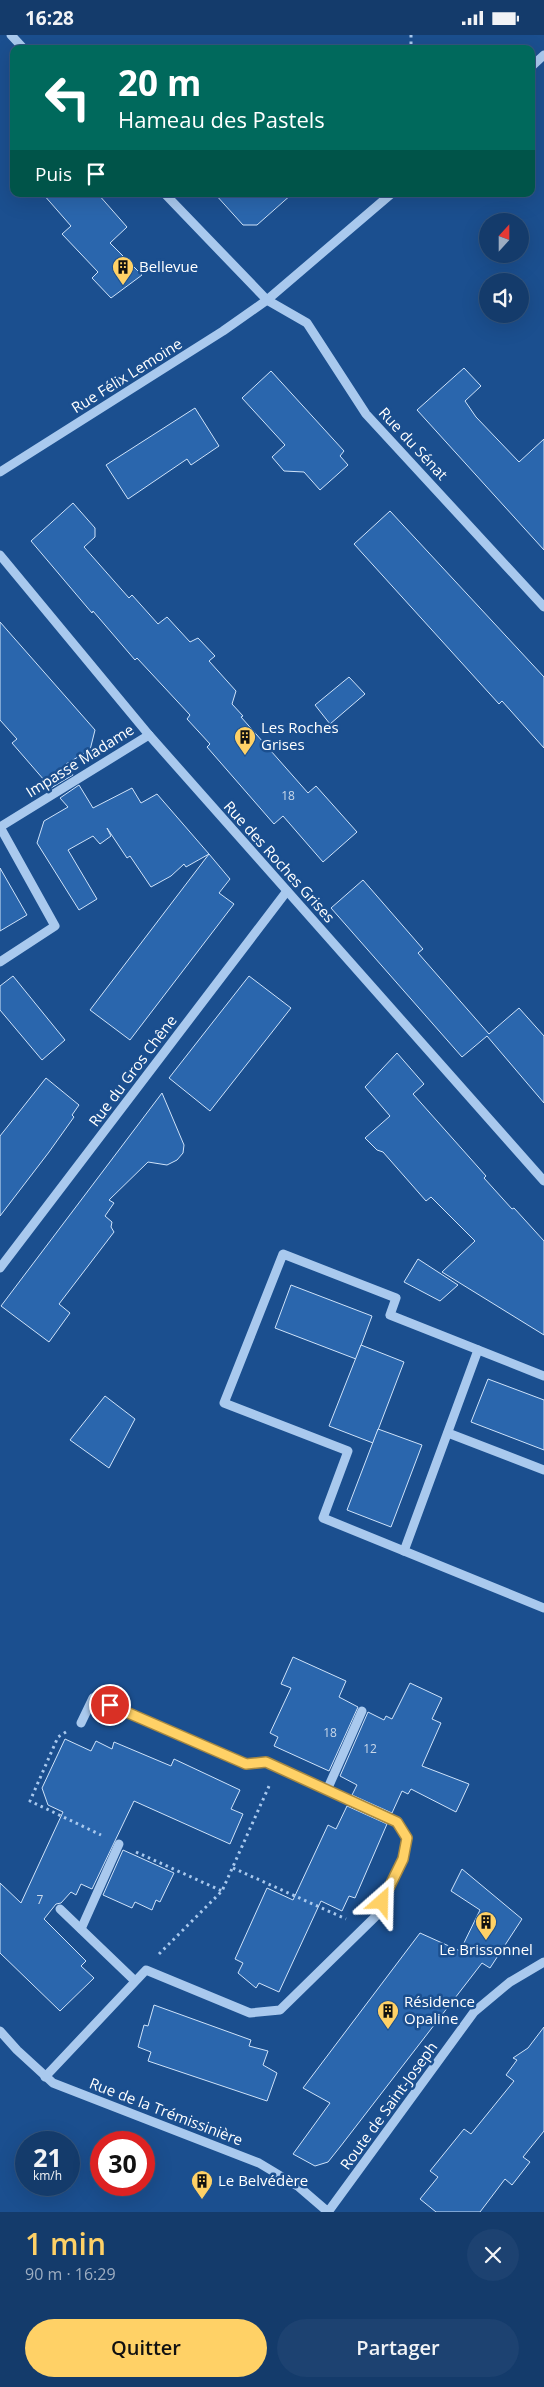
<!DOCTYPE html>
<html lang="fr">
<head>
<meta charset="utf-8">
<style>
  :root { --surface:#143b6b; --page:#1d4271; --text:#f1f3f6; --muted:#9dadc1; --line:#33557e; --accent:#ffd166 }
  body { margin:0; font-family:"Open Sans",sans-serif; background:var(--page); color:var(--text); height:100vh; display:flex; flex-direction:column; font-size:19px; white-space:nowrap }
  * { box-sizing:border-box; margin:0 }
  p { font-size:16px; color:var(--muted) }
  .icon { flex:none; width:28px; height:28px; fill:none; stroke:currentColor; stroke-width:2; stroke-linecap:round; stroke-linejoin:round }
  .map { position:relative; height:2177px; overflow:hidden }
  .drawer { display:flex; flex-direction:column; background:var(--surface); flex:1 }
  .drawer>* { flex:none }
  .guide { position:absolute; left:10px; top:10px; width:525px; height:152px; border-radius:10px; box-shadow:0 5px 20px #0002,0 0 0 1px var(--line); background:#00695c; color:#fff; overflow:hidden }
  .needle { width:32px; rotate:21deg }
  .buttons { position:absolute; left:479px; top:178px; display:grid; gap:10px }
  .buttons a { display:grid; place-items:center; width:50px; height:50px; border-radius:50%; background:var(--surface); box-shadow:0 5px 20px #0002,0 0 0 1px var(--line); font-size:25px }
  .speed { position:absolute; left:15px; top:2096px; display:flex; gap:10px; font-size:25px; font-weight:700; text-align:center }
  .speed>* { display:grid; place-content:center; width:65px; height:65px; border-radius:50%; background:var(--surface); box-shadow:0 5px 20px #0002,0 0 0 1px var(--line); line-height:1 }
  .speed small { font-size:12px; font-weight:400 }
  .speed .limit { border:8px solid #d22; background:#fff; color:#111 }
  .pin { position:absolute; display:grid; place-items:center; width:42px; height:42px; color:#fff; margin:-21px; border:2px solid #fff; border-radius:50%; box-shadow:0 1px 5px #0007 }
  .me { position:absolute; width:55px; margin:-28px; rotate:25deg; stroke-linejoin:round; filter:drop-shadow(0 0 4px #0008) }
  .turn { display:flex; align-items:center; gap:18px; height:105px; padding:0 25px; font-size:22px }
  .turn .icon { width:65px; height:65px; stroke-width:2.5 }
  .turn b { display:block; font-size:35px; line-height:42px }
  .then { display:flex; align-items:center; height:48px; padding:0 25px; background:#0003; gap:10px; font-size:19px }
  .round { display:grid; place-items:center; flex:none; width:52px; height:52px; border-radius:26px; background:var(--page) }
  .headline { display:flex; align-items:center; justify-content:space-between; height:85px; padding:0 25px }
  h1 { font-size:30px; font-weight:600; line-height:38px; color:var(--accent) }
  .button { display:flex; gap:10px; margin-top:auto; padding:10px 25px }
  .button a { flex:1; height:58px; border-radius:30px; background:var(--accent); color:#111; font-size:20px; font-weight:600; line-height:58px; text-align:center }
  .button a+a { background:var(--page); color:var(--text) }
  .status { display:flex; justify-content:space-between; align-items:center; height:35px; padding:0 25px; background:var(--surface); direction:ltr }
  .status svg { height:14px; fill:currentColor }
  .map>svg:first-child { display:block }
</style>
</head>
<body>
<div class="status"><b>16:28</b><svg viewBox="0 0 49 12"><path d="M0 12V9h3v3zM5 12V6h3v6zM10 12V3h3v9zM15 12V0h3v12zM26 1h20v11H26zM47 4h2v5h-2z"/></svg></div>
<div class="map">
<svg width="544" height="2177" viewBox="0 0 544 2177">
  <rect width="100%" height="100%" fill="#1b4f8f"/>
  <g fill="#2a66ad" stroke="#cfe3fa">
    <polygon points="43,159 98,159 127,192 110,208 142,240 111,263 92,243 98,237 62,199 71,191"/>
    <polygon points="215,159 292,159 257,190 243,190"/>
    <polygon points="464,333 481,351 465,366 476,382 519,427 544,404 544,515 417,375"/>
    <polygon points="271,336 344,416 340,421 348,430 320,455 304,437 284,436 272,422 285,410 242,363"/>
    <polygon points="195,373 219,411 191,430 187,424 128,464 106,430"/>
    <polygon points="73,468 95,493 95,502 84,512 129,563 132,560 158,589 167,582 190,607 198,603 215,621 209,626 236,656 232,669 243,681 241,682 308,758 316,751 357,797 323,827 283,781 274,789 207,712 210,709 187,684 190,680 137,623 135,625 93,576 92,578 31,506"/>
    <polygon points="390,476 544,642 544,713 502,666 499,669 354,509"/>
    <polygon points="0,587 95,695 90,715 66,729 73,740 51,753 12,708 17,704 0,685"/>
    <polygon points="349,642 365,659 330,689 315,670"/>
    <polygon points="79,750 93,773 132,753 141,768 157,759 209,819 186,832 184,829 171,841 151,852 130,821 127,823 107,793 111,801 100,809 93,801 68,815 97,864 79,875 37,808 44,786 68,772 60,763"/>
    <polygon points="209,819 230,844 219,858 234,869 130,1005 90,975"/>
    <polygon points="0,833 27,880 0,896"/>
    <polygon points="363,845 423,914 418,918 489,999 519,973 544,1001 544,1068 487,1001 462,1022 331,873"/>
    <polygon points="13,941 65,1005 42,1025 0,975 0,951"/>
    <polygon points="249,941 291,973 210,1076 169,1043"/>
    <polygon points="397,1018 424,1049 413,1059 486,1141 484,1143 512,1174 514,1173 544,1206 544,1300 442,1237 475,1206 431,1162 426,1166 383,1117 377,1115 365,1103 390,1081 365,1052"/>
    <polygon points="46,1043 79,1070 72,1080 74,1082 49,1117 0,1181 0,1101"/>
    <polygon points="162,1058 184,1110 183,1118 177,1125 167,1130 148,1127 109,1165 114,1168 105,1181 112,1187 111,1192 114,1197 59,1269 70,1278 49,1307 1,1271"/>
    <polygon points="418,1224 458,1250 440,1266 404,1247"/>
    <polygon points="291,1250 372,1281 356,1324 275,1293"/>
    <polygon points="361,1310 404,1327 373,1408 329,1391"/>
    <polygon points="488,1344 544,1365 544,1415 471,1387"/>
    <polygon points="105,1361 135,1384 109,1433 70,1405"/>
    <polygon points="378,1394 422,1410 391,1492 347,1475"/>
    <polygon points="293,1622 346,1646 339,1662 358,1672 329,1736 274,1711 278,1702 270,1698 291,1653 281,1649"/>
    <polygon points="410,1648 442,1663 432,1684 441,1688 422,1731 469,1749 456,1777 411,1754 408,1759 402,1756 392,1778 352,1760 357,1750 340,1741 368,1677 384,1685 386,1681 392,1684"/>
    <polygon points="65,1704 91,1716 96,1706 112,1714 114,1707 171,1731 174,1724 240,1755 231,1774 243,1779 230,1809 134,1766 92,1854 81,1849 76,1860 71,1857 61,1868 56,1869 44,1884 86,1926 81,1931 94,1943 60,1976 0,1918 0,1848 21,1868 63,1777 48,1770 42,1753"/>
    <polygon points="347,1771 387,1789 355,1863 349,1861 342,1876 321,1866 279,1957 259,1948 256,1953 238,1938 243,1928 235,1924 267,1853 293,1865 328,1790 336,1794"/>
    <polygon points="123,1815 174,1838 160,1867 156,1865 152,1875 135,1867 132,1873 103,1860"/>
    <polygon points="462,1834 522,1884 490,1933 482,1928 340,2112 328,2127 315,2131 293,2119 330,2068 303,2053 420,1898 460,1916 480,1875 451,1856"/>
    <polygon points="154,1970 251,2005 249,2011 268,2016 263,2030 277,2038 267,2066 148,2026 151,2017 138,2012 144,1990 148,1991"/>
    <polygon points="544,1992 544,2096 523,2122 530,2127 512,2150 505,2144 480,2177 436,2177 420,2164 438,2142 430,2136 464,2094 471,2099 514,2046 506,2040 517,2025 513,2023 528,2013"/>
  </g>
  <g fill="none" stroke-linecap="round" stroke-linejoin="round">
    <g stroke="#a9c9ee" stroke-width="3" stroke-dasharray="2.5 4" stroke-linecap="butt">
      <polyline points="411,0 411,14"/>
      <polyline points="66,1697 58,1702 30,1766 101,1800"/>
      <polyline points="136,1817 222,1856"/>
      <polyline points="233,1833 346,1884"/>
      <polyline points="159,1919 222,1856 270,1749"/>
    </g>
    <g stroke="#a9c9ee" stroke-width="9">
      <polyline points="11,0 24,14"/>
      <polyline points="531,32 544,20"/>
      <polyline points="165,159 267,265 307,288 366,379 544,572"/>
      <polyline points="0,437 223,296 267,265 391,159"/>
      <polyline points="0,520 149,700 544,1146"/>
      <polyline points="0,792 149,700"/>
      <polyline points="0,927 55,891 0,792"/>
      <polyline points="0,1233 287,856"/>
      <polyline points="544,1341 390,1280 396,1263 283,1219 224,1368 348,1416 323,1483 544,1573"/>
      <polyline points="448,1398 544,1435"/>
      <polyline points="404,1516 478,1315"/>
      <polyline points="327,1755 362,1676"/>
      <polyline points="60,1874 135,1946"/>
      <polyline points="81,1894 119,1809"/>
      <polyline points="0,1996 17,2015 53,2048 259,2128 299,2152 328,2177 474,1977 510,1947 544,1927"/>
      <polyline points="45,2042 146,1935 250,1978 280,1975 375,1882 403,1824 407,1803 397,1787 266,1727 246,1729 93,1663 81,1688"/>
    </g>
  </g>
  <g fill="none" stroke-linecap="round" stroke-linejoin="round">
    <g stroke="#a68842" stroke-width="12">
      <polyline id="route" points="110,1670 246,1729 266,1727 397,1787 407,1803 403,1824 382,1867"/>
    </g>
    <use href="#route" stroke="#ffd166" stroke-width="9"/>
  </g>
  <defs>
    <g id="building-pin" transform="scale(1.125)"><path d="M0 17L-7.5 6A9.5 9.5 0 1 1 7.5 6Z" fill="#ffd166" stroke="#1b4f8f"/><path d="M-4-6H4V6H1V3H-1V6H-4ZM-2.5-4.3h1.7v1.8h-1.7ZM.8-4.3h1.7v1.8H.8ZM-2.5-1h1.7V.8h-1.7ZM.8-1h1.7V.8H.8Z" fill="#111"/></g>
  </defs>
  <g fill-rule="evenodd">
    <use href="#building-pin" x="123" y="232"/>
    <use href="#building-pin" x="245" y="702"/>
    <use href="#building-pin" x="486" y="1887"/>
    <use href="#building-pin" x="388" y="1976"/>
    <use href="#building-pin" x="202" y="2146"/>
  </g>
  <g text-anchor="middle" stroke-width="5" stroke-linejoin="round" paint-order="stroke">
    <g font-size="12" fill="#cad9ea">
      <text x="288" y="765">18</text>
      <text x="330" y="1702">18</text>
      <text x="370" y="1718">12</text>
      <text x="40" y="1869">7</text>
    </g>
    <g font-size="15" fill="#fff" stroke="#1b4f8f" text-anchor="start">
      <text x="139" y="237">Bellevue</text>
      <text x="261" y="698">Les Roches<tspan x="261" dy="17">Grises</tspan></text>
      <text x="486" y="1920" text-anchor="middle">Le Brissonnel</text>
      <text x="404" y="1972">Résidence<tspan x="404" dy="17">Opaline</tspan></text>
      <text x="218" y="2151">Le Belvédère</text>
    </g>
    <g font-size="15" fill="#fff" stroke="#1b4f8f">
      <text transform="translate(127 341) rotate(-32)" y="5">Rue Félix Lemoine</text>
      <text transform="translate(413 409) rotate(47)" y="5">Rue du Sénat</text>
      <text transform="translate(80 726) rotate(-32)" y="5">Impasse Madame</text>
      <text transform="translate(279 827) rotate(48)" y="5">Rue des Roches Grises</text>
      <text transform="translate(133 1036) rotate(-53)" y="5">Rue du Gros Chêne</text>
      <text transform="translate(389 2071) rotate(-54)" y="5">Route de Saint-Joseph</text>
      <text transform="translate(166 2077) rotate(21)" y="5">Rue de la Trémissinière</text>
    </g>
  </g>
</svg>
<div class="buttons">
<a><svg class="needle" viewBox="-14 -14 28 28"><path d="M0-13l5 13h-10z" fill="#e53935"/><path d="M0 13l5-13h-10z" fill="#9dadc1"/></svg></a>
<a><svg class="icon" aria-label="sound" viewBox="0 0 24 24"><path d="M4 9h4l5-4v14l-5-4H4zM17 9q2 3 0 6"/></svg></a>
</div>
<div class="speed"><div>21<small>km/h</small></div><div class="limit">30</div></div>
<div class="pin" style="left:110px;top:1670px;background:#d93025"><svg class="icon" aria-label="arrive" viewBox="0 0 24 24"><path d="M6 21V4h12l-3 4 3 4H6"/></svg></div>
<svg class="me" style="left:382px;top:1867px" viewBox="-20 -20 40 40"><path d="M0-17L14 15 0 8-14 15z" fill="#ffd166" stroke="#fff" stroke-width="4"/></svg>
<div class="guide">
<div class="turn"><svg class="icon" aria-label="left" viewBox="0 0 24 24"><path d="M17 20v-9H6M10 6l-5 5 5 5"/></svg><div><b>20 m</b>Hameau des Pastels</div></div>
<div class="then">Puis<svg class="icon" aria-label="arrive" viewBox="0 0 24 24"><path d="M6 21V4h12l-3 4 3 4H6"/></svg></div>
</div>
</div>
<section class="drawer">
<div class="headline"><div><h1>1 min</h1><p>90 m · 16:29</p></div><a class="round"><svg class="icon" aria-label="close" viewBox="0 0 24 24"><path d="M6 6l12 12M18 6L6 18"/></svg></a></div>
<div class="button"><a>Quitter</a><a>Partager</a></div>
</section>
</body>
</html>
